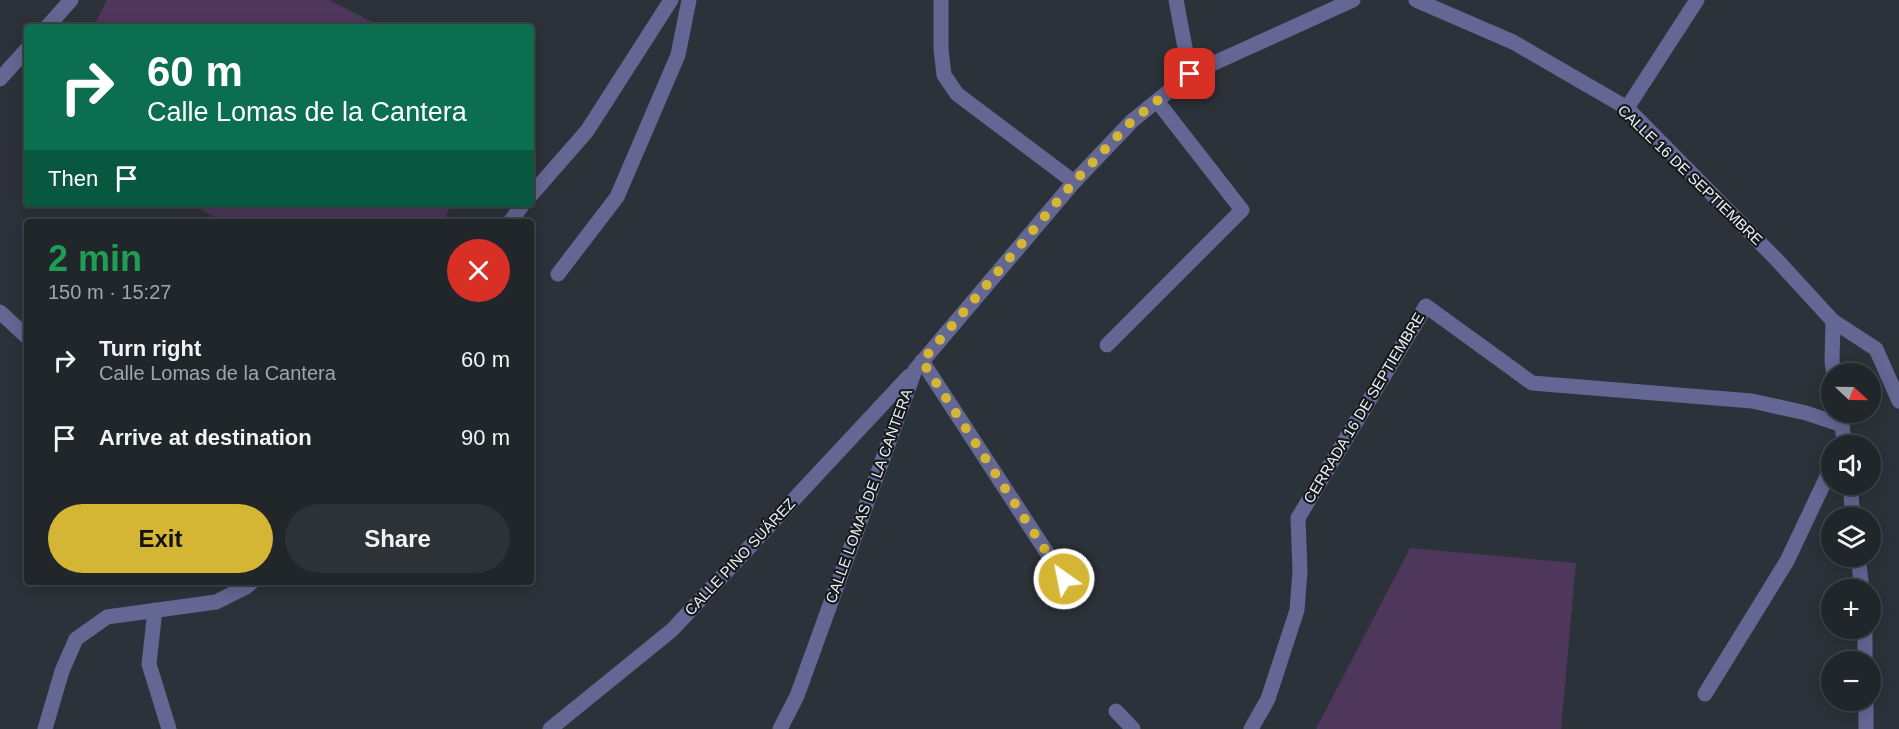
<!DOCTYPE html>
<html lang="en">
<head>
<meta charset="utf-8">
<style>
  :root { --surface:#21262b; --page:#2d3237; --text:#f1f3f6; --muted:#a2a5a9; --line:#3e4347; --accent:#d5b534 }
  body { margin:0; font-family:Arial,sans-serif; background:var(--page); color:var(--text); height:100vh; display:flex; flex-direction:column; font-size:22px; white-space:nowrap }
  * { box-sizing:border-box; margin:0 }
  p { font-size:20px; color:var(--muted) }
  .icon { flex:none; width:33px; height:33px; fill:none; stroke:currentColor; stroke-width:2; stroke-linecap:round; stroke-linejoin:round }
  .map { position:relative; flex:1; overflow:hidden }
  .sheet { position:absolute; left:24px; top:219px; width:510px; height:366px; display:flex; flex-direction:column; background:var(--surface); border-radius:6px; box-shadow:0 3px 15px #0003,0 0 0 2px var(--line) }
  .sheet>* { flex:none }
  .top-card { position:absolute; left:24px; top:24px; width:510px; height:183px; border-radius:6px; box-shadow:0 3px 15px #0003,0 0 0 2px var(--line); background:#0b6e4f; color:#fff; overflow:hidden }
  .needle { width:39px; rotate:112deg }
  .tools { position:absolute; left:1821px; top:363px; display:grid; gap:12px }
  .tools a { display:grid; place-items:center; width:60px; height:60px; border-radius:50%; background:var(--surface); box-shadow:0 3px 15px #0003,0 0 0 2px var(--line); font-size:30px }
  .pin { position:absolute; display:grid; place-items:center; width:51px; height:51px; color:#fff; margin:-26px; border-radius:12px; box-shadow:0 3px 9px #0006 }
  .me { position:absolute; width:66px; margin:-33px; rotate:327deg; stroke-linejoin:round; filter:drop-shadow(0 0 4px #0008) }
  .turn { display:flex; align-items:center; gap:21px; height:126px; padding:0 24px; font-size:27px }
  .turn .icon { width:78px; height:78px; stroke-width:2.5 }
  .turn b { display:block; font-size:42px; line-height:51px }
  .then { display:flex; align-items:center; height:57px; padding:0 24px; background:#0003; gap:12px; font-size:22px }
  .round { display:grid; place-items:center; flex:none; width:63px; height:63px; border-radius:32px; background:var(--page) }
  .overview { display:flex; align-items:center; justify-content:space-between; height:102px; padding:0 24px }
  h1 { font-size:36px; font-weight:700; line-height:45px; color:#1e9e55 }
  .action { display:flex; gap:12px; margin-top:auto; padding:12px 24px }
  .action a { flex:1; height:69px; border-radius:36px; background:var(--accent); color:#111; font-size:24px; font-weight:700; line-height:69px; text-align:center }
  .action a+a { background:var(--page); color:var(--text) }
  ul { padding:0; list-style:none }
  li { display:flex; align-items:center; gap:18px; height:78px; padding:0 24px }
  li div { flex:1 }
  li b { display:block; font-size:22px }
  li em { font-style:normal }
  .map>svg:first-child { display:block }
</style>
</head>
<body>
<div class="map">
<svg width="1899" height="729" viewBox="0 0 1899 729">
  <rect width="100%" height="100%" fill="#2c3239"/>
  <g fill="#4e375b">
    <polygon points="107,0 329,0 382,27 93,27"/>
    <polygon points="189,204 452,204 443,222 225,222"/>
    <polygon points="1410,548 1576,563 1561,729 1316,729"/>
  </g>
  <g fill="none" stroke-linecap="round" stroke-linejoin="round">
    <g stroke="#646693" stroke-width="15">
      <polyline points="941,0 941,49 944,75 957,94 1074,182"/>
      <polyline points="1176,0 1190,74"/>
      <polyline points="1416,0 1513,42 1627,108 1776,259 1833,321 1876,349 1899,401"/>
      <polyline points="47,27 71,0"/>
      <polyline points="0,79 27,49"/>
      <polyline points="1627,108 1697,0"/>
      <polyline points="531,195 587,131 671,0"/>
      <polyline points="510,222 523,204"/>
      <polyline points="558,274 617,197 678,55 689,0"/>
      <polyline points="0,312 27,337"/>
      <polyline points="1833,321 1832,362 1834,374"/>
      <polyline points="1107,345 1242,210 1157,101"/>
      <polyline points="922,361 1064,579"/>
      <polyline points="1840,412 1845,446"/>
      <polyline points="1850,484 1853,518"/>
      <polyline points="1858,556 1862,590"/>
      <polyline points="155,610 149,664 169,729"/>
      <polyline points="1865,628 1865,662"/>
      <polyline points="1705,694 1787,561 1832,466"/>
      <polyline points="1866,700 1866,729"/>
      <polyline points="1116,711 1133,729"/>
      <polyline points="45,729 62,671 76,639 107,617 216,602 246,587 252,582"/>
      <polyline points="550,729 672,630 909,376"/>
      <polyline points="780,729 797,696 915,370 1074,182 1132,121 1190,74 1353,0"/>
      <polyline points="1251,729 1268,699 1297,610 1300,571 1298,518 1426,306 1532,383 1752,401 1806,413 1842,425"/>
    </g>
  </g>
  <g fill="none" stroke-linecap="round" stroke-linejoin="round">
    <polyline stroke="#d5b534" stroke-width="10" stroke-dasharray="0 18" points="1064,579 922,361 1074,182 1131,122 1190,74"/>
  </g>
  <g text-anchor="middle" stroke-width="4.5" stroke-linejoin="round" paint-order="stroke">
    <g font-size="15" fill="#edf1f5" stroke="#171a1d">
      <text transform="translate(1690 175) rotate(44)" y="5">CALLE 16 DE SEPTIEMBRE</text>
      <text transform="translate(1364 408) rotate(-59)" y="5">CERRADA 16 DE SEPTIEMBRE</text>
      <text transform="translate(869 496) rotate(-70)" y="5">CALLE LOMAS DE LA CANTERA</text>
      <text transform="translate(740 557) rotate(-47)" y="5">CALLE PINO SUÁREZ</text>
    </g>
  </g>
</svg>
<div class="tools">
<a><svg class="needle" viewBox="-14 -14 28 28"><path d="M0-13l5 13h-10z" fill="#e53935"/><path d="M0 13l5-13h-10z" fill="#a2a5a9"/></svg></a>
<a><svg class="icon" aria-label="sound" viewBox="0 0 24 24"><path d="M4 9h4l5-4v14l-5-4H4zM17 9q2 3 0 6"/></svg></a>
<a><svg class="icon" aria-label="layers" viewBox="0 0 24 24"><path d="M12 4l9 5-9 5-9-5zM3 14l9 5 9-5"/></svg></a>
<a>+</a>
<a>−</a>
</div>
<div class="pin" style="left:1190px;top:74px;background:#d93025"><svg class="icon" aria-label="arrive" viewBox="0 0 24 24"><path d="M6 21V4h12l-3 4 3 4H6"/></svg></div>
<svg class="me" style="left:1064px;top:579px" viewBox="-20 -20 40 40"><circle r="17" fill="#d5b534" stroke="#fff" stroke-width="3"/><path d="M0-11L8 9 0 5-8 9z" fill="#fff"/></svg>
<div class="top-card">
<div class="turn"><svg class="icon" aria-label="right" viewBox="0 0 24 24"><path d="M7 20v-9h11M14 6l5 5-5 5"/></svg><div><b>60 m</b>Calle Lomas de la Cantera</div></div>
<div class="then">Then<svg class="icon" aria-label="arrive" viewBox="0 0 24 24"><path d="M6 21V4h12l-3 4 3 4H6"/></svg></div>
</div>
<section class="sheet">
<div class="overview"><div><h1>2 min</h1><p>150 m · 15:27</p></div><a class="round" style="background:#d93025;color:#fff"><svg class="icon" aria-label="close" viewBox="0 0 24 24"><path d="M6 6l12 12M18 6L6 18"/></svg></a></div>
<ul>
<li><svg class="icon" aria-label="right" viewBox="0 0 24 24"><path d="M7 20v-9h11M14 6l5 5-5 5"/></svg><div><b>Turn right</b><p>Calle Lomas de la Cantera</p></div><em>60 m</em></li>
<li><svg class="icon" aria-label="arrive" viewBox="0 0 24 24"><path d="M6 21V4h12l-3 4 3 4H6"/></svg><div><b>Arrive at destination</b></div><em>90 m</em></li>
</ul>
<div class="action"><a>Exit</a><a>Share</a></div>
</section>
</div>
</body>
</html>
